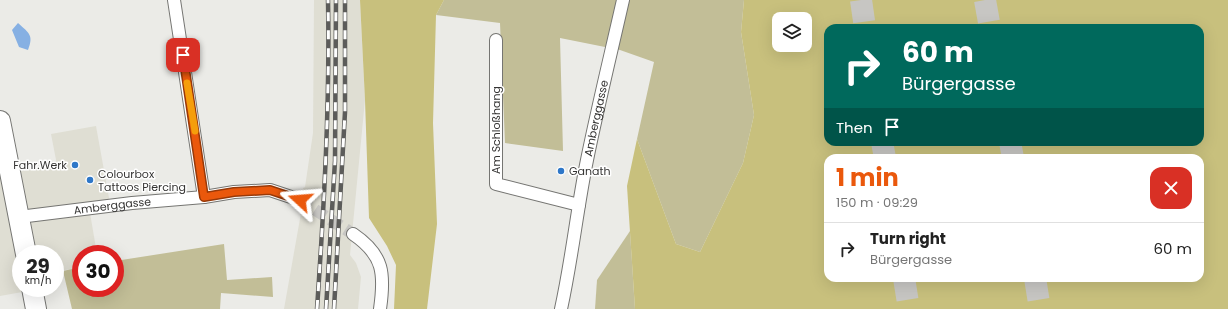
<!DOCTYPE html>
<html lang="en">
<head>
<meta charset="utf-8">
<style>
  :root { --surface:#fff; --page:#f2f2f2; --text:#222; --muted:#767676; --line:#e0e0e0; --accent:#ea580c }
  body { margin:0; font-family:Poppins,sans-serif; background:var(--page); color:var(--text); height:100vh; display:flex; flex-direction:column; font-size:15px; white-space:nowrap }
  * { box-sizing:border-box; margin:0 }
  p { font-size:13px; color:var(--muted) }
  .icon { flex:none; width:22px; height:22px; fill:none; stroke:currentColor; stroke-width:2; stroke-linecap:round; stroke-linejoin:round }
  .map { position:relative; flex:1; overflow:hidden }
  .side { position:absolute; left:824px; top:154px; width:380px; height:128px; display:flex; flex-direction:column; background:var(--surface); border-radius:12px; box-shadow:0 4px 16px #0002 }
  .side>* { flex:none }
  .banner { position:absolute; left:824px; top:24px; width:380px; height:122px; border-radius:12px; box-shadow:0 4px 16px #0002; background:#00695c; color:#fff; overflow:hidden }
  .tools { position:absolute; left:772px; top:12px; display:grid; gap:8px }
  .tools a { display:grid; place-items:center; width:40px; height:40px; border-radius:8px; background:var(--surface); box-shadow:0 4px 16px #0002; font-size:20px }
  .speed { position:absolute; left:12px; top:245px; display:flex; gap:8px; font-size:20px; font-weight:700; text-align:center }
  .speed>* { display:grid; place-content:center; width:52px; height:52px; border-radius:50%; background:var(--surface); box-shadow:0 4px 16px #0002; line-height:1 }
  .speed small { font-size:10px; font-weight:400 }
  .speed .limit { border:6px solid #d22; background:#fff; color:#111 }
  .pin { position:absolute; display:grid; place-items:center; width:34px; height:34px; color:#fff; margin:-17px; border-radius:8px; box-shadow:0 2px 6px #0006 }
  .me { position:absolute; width:44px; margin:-22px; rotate:289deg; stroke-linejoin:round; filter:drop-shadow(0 0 3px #0008) }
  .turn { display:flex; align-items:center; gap:14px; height:84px; padding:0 12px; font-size:18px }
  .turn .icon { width:52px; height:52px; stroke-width:2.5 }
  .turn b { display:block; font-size:28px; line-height:34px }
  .then { display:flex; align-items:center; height:38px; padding:0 12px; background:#0003; gap:8px; font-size:15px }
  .round { display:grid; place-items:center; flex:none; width:42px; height:42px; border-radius:12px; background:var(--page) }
  .head { display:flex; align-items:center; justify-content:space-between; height:68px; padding:0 12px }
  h1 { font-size:24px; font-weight:700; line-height:30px; color:var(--accent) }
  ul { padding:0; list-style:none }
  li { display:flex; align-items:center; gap:12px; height:52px; padding:0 12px; border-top:1px solid var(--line) }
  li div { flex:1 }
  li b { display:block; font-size:15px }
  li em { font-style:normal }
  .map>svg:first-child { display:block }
</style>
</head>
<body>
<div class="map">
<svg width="1228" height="309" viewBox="0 0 1228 309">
  <rect width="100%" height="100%" fill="#ebebe7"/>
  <g fill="#dfded3">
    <polygon points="314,0 360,0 365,100 350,255 356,263 361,277 358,309 284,309 301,213 303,188 305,187 313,133"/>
    <polygon points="96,126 111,209 90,213 97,254 81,254 81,267 55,272 55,254 21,254 21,288 27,288 28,291 0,296 0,156 3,174 57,165 51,134"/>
  </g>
  <g fill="#c2be97">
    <polygon points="444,0 744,0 741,32 754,115 743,163 700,252 676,244 637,139 654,62 620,50 560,38 563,151 505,143 500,23 436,15"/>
    <polygon points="630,231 635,309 595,309 597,280"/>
    <polygon points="224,244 227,280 272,277 273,297 221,293 220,309 72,309 63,271 81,267 81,288 115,288 115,261"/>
  </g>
  <g fill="#c8c07d" fill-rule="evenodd">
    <polygon points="360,0 444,0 436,15 433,123 437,224 427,309 394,309 396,265 387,246 369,218 365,100"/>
    <path d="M 744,0 L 1228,0 L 1228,309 L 635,309 L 627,186 L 637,139 L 676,244 L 700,252 L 743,163 L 754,115 L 741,32 ZM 779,19 L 805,19 L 805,45 L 779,45 ZM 828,28 L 1200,28 L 1200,142 L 828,142 ZM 828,158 L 1200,158 L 1200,278 L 828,278 Z"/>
  </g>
  <path fill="#86b0e3" d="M 18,23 C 29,33 34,35 28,50 L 19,47 L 12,30 Z"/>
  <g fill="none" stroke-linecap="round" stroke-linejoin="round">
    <polyline stroke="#c7c6c3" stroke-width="12" stroke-dasharray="12 6" stroke-linecap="butt" points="300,200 353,234"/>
    <g stroke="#c7c6c3" stroke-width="22" stroke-dasharray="22 11" stroke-linecap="butt">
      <polyline points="861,0 865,28"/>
      <polyline points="985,0 990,28"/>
      <polyline points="882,142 885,158"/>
      <polyline points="1010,142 1013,158"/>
      <polyline points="904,278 909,309"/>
      <polyline points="1035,278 1040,309"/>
    </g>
    <g stroke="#757572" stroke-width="14">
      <g id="minor">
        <polyline points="174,0 204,197"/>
        <polyline points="496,40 496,184 579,205"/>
        <path id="s1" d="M 19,217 L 132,203 L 204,197 L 234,192 L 270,190 L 300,200"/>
        <path d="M 353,234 C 384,255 385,274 380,309"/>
        <path id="s2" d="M 561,309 C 572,259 577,209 587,160 C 598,106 611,53 623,0"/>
      </g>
    </g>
    <g stroke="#757572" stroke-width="22">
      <g id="primary">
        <polyline points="0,121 26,254"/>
        <polyline points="32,288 36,309"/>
      </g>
    </g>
    <use href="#minor" stroke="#fff" stroke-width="12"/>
    <use href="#primary" stroke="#fff" stroke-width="20"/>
    <g stroke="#5c5c5a" stroke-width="4.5">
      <g id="rail">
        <path d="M 317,309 C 324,206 330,103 328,0"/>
        <polyline points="326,309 335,161 336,0"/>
        <polyline points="334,309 345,112 345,0"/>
      </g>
    </g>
    <use href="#rail" stroke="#fff" stroke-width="3" stroke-dasharray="9" stroke-linecap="butt"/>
  </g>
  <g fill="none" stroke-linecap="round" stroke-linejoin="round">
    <g stroke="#983908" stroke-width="10">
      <polyline id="route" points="183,55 204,197 234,192 270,190 300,200"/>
    </g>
    <use href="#route" stroke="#ea580c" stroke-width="7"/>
    <polyline stroke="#f59e0b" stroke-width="7" points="187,83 195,131"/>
  </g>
  <g fill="#2e77c8" stroke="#fff" stroke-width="1.5">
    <circle cx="75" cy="165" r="4"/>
    <circle cx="561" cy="171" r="4"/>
    <circle cx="90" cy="180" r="4"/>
  </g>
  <g text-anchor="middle" stroke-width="3" stroke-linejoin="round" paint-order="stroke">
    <g font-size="11" fill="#353433" stroke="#fff">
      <text dy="4" stroke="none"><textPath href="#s2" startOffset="194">Amberggasse</textPath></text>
      <text transform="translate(496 130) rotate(-90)" y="4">Am Schloßhang</text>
      <text dy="4" stroke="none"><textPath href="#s1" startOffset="94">Amberggasse</textPath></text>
    </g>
    <g font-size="11" fill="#353433" stroke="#fff" text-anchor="start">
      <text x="67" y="169" text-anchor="end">Fahr.Werk</text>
      <text x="569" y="175">Ganath</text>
      <text x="98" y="178">Colourbox<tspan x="98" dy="13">Tattoos Piercing</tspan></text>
    </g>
  </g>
</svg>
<div class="tools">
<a><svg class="icon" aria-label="layers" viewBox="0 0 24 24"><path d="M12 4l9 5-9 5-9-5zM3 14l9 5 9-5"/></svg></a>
</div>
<div class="speed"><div>29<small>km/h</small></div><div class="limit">30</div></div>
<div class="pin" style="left:183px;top:55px;background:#d93025"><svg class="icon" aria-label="arrive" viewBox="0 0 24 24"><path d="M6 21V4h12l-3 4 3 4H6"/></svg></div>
<svg class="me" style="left:300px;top:200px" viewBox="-20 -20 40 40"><path d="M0-17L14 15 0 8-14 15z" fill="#ea580c" stroke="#fff" stroke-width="4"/></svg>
<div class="banner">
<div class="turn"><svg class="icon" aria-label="right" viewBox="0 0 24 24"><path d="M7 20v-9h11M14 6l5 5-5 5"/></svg><div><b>60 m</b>Bürgergasse</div></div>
<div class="then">Then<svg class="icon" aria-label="arrive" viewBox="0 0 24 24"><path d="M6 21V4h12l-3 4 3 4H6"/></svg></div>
</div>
<section class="side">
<div class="head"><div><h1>1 min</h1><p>150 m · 09:29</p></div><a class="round" style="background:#d93025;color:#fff"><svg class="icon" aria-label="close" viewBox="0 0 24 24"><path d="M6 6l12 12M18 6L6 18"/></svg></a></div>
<ul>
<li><svg class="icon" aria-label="right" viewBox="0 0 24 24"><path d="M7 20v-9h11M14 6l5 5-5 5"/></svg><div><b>Turn right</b><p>Bürgergasse</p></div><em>60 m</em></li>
</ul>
</section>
</div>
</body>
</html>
